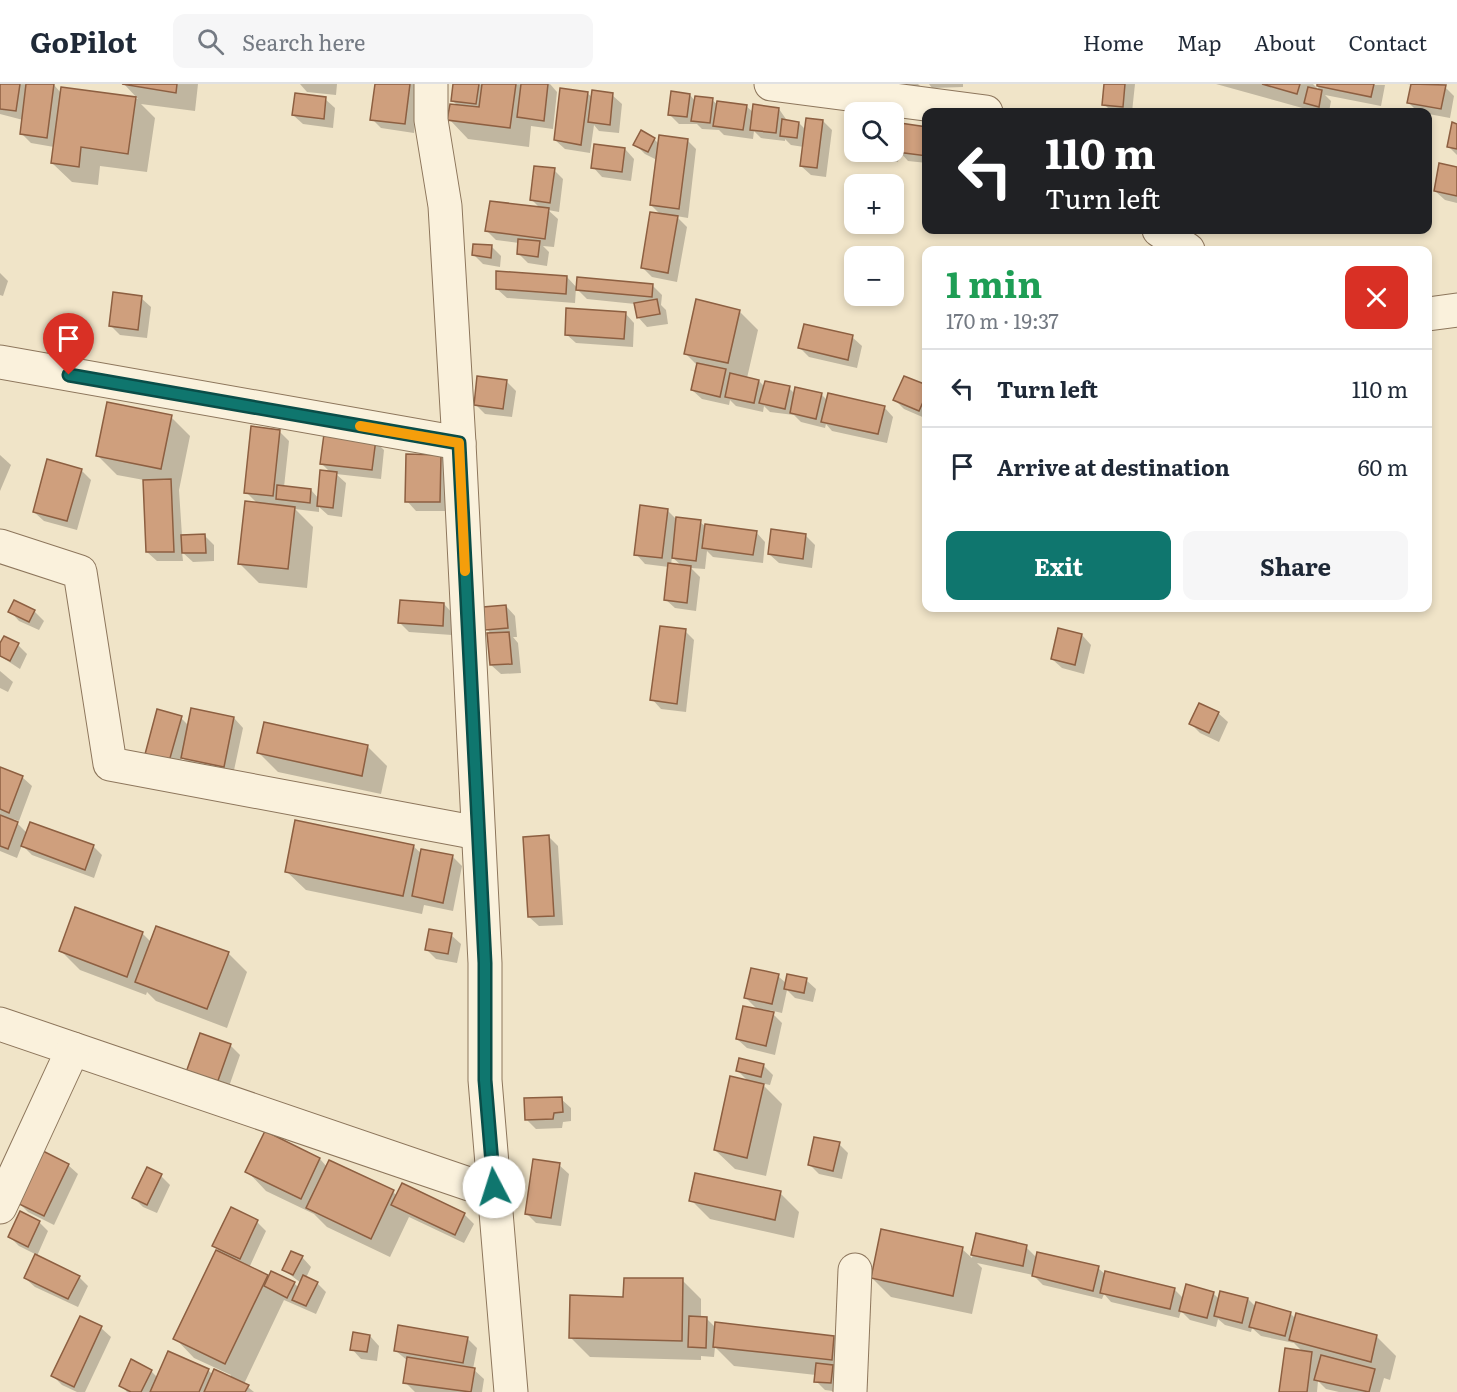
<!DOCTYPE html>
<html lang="en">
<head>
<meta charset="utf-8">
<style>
  :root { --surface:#fff; --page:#f6f6f7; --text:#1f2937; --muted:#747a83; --line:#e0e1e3; --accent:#0f766e }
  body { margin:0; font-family:Literata,serif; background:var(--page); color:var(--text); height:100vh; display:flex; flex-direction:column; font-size:22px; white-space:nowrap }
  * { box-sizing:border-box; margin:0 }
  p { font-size:20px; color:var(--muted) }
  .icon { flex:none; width:33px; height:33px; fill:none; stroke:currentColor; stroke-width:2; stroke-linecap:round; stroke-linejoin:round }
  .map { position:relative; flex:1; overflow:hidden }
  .panel { position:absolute; left:922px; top:162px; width:510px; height:366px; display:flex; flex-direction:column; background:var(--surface); border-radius:12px; box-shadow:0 3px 9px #0003 }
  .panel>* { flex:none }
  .guide { position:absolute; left:922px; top:24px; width:510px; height:126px; border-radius:12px; box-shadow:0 3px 9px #0003; background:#202124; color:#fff; overflow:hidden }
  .buttons { position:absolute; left:844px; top:18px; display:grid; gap:12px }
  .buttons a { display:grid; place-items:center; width:60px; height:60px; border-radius:12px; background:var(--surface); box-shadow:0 3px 9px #0003; font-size:30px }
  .pin { position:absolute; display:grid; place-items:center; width:51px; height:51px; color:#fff; margin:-62px -26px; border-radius:50% 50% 50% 0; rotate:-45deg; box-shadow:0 0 6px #0007 }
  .pin .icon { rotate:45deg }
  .me { position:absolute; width:66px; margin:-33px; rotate:355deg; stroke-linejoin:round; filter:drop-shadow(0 0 4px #0008) }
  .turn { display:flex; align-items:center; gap:21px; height:126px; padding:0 24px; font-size:27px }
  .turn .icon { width:78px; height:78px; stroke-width:2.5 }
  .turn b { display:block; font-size:42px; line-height:51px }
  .round { display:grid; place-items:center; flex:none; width:63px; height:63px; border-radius:12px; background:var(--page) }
  .headline { display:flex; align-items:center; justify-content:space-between; height:102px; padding:0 24px }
  h1 { font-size:36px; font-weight:700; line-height:45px; color:#1e9e55 }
  .primary-button { display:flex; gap:12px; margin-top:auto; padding:12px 24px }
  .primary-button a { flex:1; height:69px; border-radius:12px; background:var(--accent); color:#fff; font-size:24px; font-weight:700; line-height:69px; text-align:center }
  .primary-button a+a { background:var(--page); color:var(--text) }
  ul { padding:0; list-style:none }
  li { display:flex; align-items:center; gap:18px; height:78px; padding:0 24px; border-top:2px solid var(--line) }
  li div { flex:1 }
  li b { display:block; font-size:22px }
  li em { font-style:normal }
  header { display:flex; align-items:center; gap:36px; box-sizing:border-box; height:84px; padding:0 30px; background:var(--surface); border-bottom:2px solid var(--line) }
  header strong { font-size:28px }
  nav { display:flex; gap:33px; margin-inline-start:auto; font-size:21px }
  .search { width:420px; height:54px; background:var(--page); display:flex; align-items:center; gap:15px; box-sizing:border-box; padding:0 21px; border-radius:12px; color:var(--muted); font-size:22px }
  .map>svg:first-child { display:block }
</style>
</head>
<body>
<header>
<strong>GoPilot</strong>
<div class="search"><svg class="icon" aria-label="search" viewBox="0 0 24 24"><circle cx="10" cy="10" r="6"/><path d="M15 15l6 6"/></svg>Search here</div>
<nav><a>Home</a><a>Map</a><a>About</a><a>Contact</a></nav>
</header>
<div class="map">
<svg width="1457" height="1308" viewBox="0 0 1457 1308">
  <rect width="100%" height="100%" fill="#f0e4c8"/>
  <g fill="#0003" fill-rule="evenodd">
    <polygon points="0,0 44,0 54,1 61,9 62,5 138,15 124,0 198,0 195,27 141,20 155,34 147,88 100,82 98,101 72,98 52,79 54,63 31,59 21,49 23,36 0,30"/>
    <polygon points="300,0 337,0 336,11 307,8"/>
    <polygon points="376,0 415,0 419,4 414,49 381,44 372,35"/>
    <polygon points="454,0 550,0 557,8 553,45 531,42 529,63 468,55 449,35 458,22 452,16"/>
    <polygon points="899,0 918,0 926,8 898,3"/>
    <polygon points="929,0 963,0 963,3 932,4"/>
    <polygon points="1105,0 1135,0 1132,28 1112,28 1104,20"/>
    <polygon points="1216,0 1313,0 1318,5 1319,0 1385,1 1381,22 1325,11 1331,17 1329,28 1305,28 1306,25"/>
    <polygon points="1407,0 1445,3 1454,12 1450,34 1418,28 1409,19 1412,1"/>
    <polygon points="587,9 593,14 612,11 622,20 619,49 599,47 594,41 590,69 565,65 555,56"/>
    <polygon points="690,11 695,17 712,16 718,21 746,22 754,29 779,25 788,38 799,39 806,46 823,37 832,46 826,93 811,91 801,82 804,63 791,61 785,55 785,57 761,54 754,47 753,55 724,51 719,46 702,45 697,40 679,40 669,30"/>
    <polygon points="325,15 335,24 333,44 303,40 293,31"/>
    <polygon points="855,36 855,68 894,68 894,43 901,50 927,44 927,79 908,77 900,68 898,78 858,73 848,63"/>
    <polygon points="1457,41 1457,71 1449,63"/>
    <polygon points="654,55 659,60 687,56 696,65 688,134 676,132 687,143 677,198 652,193 642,183 661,131 651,121 657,76 645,70 635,60"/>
    <polygon points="625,65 634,75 631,97 602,93 593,83"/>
    <polygon points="1457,84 1457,119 1445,116 1435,107"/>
    <polygon points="554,86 563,95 559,128 548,126 558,135 554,163 543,162 549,168 547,182 528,179 518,169 519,159 496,156 487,147 541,125 531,115"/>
    <polygon points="492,163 501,172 500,183 483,180 474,171"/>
    <polygon points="0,189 8,197 3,212 0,211"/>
    <polygon points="567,193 578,205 652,201 662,211 661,221 666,226 668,240 647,243 638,233 635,220 587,215 576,204 575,219 507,214 497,205"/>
    <polygon points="141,214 151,223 147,254 120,251 110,241"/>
    <polygon points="739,227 758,246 747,294 759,297 765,303 789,304 795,310 821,310 828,317 884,323 893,333 887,359 832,347 826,340 825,344 801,338 794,331 770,328 764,322 763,328 736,322 730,316 729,321 702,315 692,306 698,282 685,269"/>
    <polygon points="625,229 634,239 633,263 576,259 566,250"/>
    <polygon points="852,253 862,262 857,284 809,273 800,264"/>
    <polygon points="506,297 516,307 512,333 485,330 475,320"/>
    <polygon points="927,302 927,335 904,325 895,316"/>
    <polygon points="171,333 190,352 179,406 182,452 204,451 214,461 214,477 193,478 182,468 183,477 157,477 147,468 144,396 117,391 97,371"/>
    <polygon points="279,347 289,357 284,403 311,406 319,415 331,389 322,380 375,357 384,366 381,395 336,390 346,399 342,433 328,431 319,423 319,428 295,425 313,443 307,504 259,499 240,480 258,420 246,408"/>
    <polygon points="0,371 11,381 0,407"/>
    <polygon points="441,372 450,382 449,427 416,427 407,417"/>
    <polygon points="81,386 91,396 77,446 44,437 34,428"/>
    <path d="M 668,427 L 676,435 L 700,438 L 706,443 L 756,448 L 765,458 L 763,479 L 713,473 L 707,467 L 705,485 L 691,484 L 700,493 L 696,527 L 675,524 L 665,515 L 669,483 L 645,480 L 636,470 ZM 672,473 L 682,482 L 671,481 Z"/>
    <polygon points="805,451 815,461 812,484 779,479 769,470"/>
    <polygon points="444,520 453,530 452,551 409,548 399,538"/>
    <polygon points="506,522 515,532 517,553 513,553 518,559 521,589 501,590 491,581 492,551 487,545"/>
    <polygon points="10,527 34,527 44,537 39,546 19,537"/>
    <polygon points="685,547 694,556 686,628 661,625 652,615"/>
    <polygon points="1082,551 1091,561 1084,590 1062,584 1052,575"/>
    <polygon points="18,561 27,570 20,585 0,572 0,563"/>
    <polygon points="0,587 13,598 8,608 0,604"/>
    <polygon points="1218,629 1228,638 1219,658 1200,649 1191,640"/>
    <polygon points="181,634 189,642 234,634 243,644 233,691 192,683 182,673 178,690 155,683"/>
    <polygon points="368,663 387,682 381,710 278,688 259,669"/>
    <polygon points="0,684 22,693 32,702 19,737 13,735 27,749 93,762 102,771 94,794 32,771 22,761 17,774 0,767"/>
    <polygon points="548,752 558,762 563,841 539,842 529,833"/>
    <polygon points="413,762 422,770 423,767 453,773 462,782 453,827 424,821 422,830 306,806 286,787"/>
    <polygon points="142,849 151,858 228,869 247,888 227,944 156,917 147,908 146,911 80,886 61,867"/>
    <polygon points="451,851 461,860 457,879 436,875 426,865"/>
    <polygon points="778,892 787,900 806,896 816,905 813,918 795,914 787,906 782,929 769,926 782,939 775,971 747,964 737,955 759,927 746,914"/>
    <polygon points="230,961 240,971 225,1014 186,994"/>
    <polygon points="763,981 773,991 770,1001 761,999 782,1020 766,1092 735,1085 715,1066 749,998 738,987"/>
    <polygon points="561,1015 571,1024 571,1037 563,1038 562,1044 536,1045 527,1036"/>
    <polygon points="266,1049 320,1075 327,1083 393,1108 397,1112 403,1101 464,1130 474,1140 464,1159 409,1133 390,1173 327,1143 314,1130 266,1107 247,1087"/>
    <polygon points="839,1060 848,1069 842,1095 819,1090 810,1081"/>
    <polygon points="68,1081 78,1090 54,1141 28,1128 18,1118"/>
    <polygon points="559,1081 569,1090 561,1142 536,1139 526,1129"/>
    <polygon points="161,1092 170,1101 157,1129 143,1123 133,1113"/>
    <polygon points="780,1109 799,1128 794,1154 710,1135 691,1116"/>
    <polygon points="39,1138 48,1147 37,1172 79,1193 88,1202 78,1223 35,1203 25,1194 37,1171 19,1162 10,1153"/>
    <polygon points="257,1138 266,1147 249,1184 269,1194 294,1199 299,1204 301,1199 284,1186 302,1173 311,1183 306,1194 317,1199 326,1208 316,1230 284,1216 244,1300 254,1308 127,1308 121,1301 151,1287 158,1294 208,1286 213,1291 229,1294 231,1291 194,1274 175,1254 223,1171 214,1162"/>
    <polygon points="977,1151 1026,1163 1037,1174 1098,1184 1106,1191 1174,1205 1184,1215 1213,1209 1220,1216 1248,1215 1256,1223 1290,1229 1296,1235 1376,1252 1396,1272 1390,1296 1384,1294 1380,1308 1339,1308 1326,1305 1318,1297 1317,1308 1281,1308 1303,1268 1294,1259 1261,1252 1252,1244 1251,1248 1225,1241 1218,1235 1216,1243 1190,1236 1181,1227 1179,1234 1111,1218 1104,1210 1102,1215 1043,1201 1033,1191 977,1179 982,1184 972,1230 891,1213 872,1194 962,1165 972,1174"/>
    <polygon points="682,1196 701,1215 701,1234 706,1234 716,1244 834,1253 853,1273 840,1308 825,1306 816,1297 816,1291 734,1282 715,1263 714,1273 701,1272 701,1276 590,1273 571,1254 625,1214"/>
    <polygon points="81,1234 101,1244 111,1253 85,1308 77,1308 62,1301 53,1292"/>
    <polygon points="370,1252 379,1262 377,1277 361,1275 352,1265"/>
    <polygon points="467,1254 477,1264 473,1285 484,1295 482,1308 415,1308 405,1298 408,1277 396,1267"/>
  </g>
  <g fill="#cf9f7d" stroke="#8d5f41" stroke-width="1.5">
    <polygon points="0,0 20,0 16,27 0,25"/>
    <polygon points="26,0 54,0 47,54 20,50"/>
    <polygon points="122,0 177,0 176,9"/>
    <polygon points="375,0 410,0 405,40 370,36"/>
    <polygon points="453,0 479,0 476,20 451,17"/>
    <polygon points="482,0 516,0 510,44 447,36 450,20 479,23"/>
    <polygon points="521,0 548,0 544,37 517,33"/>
    <polygon points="1104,0 1125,0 1123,23 1102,21"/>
    <polygon points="1262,0 1300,0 1297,10"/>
    <polygon points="1317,0 1374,0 1371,13 1317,2"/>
    <polygon points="1411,0 1446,1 1441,25 1407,19"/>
    <polygon points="61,3 136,13 128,70 81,63 79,83 51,79"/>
    <polygon points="1308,3 1322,6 1319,23 1304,19"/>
    <polygon points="560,4 588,8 581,61 554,56"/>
    <polygon points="592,6 613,9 610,41 588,38"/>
    <polygon points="671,7 690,10 687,33 668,31"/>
    <polygon points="295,9 326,13 324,35 292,31"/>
    <polygon points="695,12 713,14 710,39 691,37"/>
    <polygon points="717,17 747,21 743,46 713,42"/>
    <polygon points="753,20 779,24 776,49 750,46"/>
    <polygon points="806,34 823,36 817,84 800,82"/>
    <polygon points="850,34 855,34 855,65 847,64"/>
    <polygon points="782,35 799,38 797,54 780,52"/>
    <polygon points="1452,38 1457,40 1457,65 1447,63"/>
    <polygon points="900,39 927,43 927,72 897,68"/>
    <polygon points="641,46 655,54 648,68 633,61"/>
    <polygon points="659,51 688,55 679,125 650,121"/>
    <polygon points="594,60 625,64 622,88 591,84"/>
    <polygon points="1439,79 1457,83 1457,112 1434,107"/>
    <polygon points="534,82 555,84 550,119 530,116"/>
    <polygon points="490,117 549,124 545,155 485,147"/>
    <polygon points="650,128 678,132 668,189 641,184"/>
    <polygon points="518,155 540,157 538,173 517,170"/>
    <polygon points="473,160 492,161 491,174 472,171"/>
    <polygon points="496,187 567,192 566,210 496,205"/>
    <polygon points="577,193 653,200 652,213 576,206"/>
    <polygon points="113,208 142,212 138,246 109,242"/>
    <polygon points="657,215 660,230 637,234 634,219"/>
    <polygon points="696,215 740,226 728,279 684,270"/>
    <polygon points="566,224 626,228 624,255 565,251"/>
    <polygon points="804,240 853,251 848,276 798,264"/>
    <polygon points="697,279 726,285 720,313 691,306"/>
    <polygon points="730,289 759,296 754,319 725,313"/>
    <polygon points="477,292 507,296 503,325 474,321"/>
    <polygon points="904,292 927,301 927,309 919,327 893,316"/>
    <polygon points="765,297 790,302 785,325 759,319"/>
    <polygon points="795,303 822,309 816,335 790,329"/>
    <polygon points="828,309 885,322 878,350 821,338"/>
    <polygon points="107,318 172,331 161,385 96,372"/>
    <polygon points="251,342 280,346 273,412 244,409"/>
    <polygon points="324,350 376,355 372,386 320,380"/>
    <polygon points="406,370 441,371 440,418 405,418"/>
    <polygon points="47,375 82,385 67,437 33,428"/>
    <polygon points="320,386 337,388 333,424 317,422"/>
    <polygon points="171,395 174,468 146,468 143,396"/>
    <polygon points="277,401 311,405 310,419 276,415"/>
    <polygon points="245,417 295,423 288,485 238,480"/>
    <polygon points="640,421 668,425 662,474 634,471"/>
    <polygon points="676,433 701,436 696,477 672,474"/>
    <polygon points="705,440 757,447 753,471 702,464"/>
    <polygon points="771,445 806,450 803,475 768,470"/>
    <polygon points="205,450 206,469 182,469 181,451"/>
    <polygon points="668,479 691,482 687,519 664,516"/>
    <polygon points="14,516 35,526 29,538 8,528"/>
    <polygon points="400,516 444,519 443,542 398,539"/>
    <polygon points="506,521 508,544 485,546 483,523"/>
    <polygon points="660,542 686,545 677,620 650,616"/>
    <polygon points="1058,544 1082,550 1075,581 1051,575"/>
    <polygon points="509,548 512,580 490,581 487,549"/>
    <polygon points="4,552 19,559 10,577 0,572 0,559"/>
    <polygon points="1199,619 1219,628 1209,649 1189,640"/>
    <polygon points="191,624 234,633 224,683 181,674"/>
    <polygon points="157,625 182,632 168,681 144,674"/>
    <polygon points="264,638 368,661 362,692 257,669"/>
    <polygon points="0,683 23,692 9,729 0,725"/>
    <polygon points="0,731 18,738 8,765 0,762"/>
    <polygon points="295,736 414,761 403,812 285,788"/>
    <polygon points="30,738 94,761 85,786 21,762"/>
    <polygon points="549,751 554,832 528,833 523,753"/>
    <polygon points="421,765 453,771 443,819 412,812"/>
    <polygon points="75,823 143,848 127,893 59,867"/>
    <polygon points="156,842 229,868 207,925 135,898"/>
    <polygon points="429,845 452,849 448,870 425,866"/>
    <polygon points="751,884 779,890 772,920 744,914"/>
    <polygon points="787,890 807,894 804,909 784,905"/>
    <polygon points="743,922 774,928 766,962 736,955"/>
    <polygon points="200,949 231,960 215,1005 184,994"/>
    <polygon points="739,974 764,980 761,993 736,987"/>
    <polygon points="730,992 764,1000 747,1074 714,1066"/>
    <polygon points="562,1013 563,1028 554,1029 553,1035 525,1036 524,1014"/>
    <polygon points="265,1047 320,1074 301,1115 245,1088"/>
    <polygon points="814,1053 840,1058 833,1087 808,1081"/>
    <polygon points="41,1066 69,1080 44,1132 17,1119"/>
    <polygon points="533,1075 560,1079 551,1134 525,1130"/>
    <polygon points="329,1076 394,1106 371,1155 306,1124"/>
    <polygon points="147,1083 162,1090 147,1121 132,1114"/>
    <polygon points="695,1089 781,1107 775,1136 689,1117"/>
    <polygon points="402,1099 465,1129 455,1151 391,1121"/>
    <polygon points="231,1123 258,1136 240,1175 212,1162"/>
    <polygon points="20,1127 40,1137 28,1163 8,1153"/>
    <polygon points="881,1145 963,1163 953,1212 871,1194"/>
    <polygon points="976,1149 1027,1161 1023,1182 971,1171"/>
    <polygon points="216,1166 268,1191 225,1280 173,1255"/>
    <polygon points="291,1167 303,1172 293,1191 282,1186"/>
    <polygon points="1037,1168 1099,1182 1093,1207 1032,1192"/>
    <polygon points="35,1170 80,1192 68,1215 24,1194"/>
    <polygon points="271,1187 295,1198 287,1214 264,1202"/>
    <polygon points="1105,1187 1175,1204 1170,1225 1100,1209"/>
    <polygon points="303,1191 318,1198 306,1222 292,1216"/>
    <polygon points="624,1194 683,1194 682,1257 569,1254 570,1211 623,1213"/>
    <polygon points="1186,1200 1214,1208 1207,1234 1179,1227"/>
    <polygon points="1220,1207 1248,1214 1242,1239 1214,1232"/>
    <polygon points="1256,1218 1291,1228 1285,1252 1249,1243"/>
    <polygon points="1296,1229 1377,1251 1371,1278 1289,1256"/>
    <polygon points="80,1232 102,1242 74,1303 51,1292"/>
    <polygon points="689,1232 707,1233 706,1264 688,1263"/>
    <polygon points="715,1238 834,1252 832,1276 713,1263"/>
    <polygon points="398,1241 468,1253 463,1279 394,1267"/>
    <polygon points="353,1248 370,1251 367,1268 350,1266"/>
    <polygon points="1285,1264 1312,1268 1307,1308 1279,1308"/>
    <polygon points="168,1267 209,1285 199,1308 150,1308"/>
    <polygon points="1321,1271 1375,1285 1369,1308 1314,1296"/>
    <polygon points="407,1273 475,1284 471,1308 403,1299"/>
    <polygon points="131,1275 152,1286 141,1308 131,1308 119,1302"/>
    <polygon points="816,1279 833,1281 831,1299 814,1298"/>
    <polygon points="214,1285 249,1301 245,1308 204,1308"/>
  </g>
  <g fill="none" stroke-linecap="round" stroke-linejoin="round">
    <g stroke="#8d765c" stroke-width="35">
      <g id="minor">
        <polyline points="431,0 431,36 445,122 459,359 485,879 485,996 511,1308"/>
        <polyline points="771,0 986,28"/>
        <polyline points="1159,146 1188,166"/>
        <polyline points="1428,230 1457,226"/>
        <polyline points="0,278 459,359"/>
        <polyline points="0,462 80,488 110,680 478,749"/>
        <polyline points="0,940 469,1100 494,1103"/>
        <polyline points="0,1123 73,965"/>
        <polyline points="850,1308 855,1186"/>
      </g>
    </g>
    <use href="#minor" stroke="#faf1dc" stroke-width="33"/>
  </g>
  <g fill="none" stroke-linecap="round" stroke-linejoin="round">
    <g stroke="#0a4d48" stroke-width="15">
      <polyline id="route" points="69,291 459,359 485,879 485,996 494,1103"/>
    </g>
    <use href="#route" stroke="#0f766e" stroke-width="10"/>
    <polyline stroke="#f59e0b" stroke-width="10" points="360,342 459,359 465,487"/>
  </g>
</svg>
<div class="buttons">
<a><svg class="icon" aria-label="search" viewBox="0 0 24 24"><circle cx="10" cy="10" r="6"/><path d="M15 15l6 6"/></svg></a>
<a>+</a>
<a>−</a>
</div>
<div class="pin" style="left:69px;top:291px;background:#d93025"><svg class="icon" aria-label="arrive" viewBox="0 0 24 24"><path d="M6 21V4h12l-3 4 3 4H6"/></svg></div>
<svg class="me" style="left:494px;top:1103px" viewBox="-20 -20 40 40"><circle r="19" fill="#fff"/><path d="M0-13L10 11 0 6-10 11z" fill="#0f766e"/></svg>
<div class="guide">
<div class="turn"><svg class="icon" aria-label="left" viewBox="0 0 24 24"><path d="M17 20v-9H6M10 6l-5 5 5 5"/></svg><div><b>110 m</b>Turn left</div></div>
</div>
<section class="panel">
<div class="headline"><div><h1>1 min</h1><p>170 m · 19:37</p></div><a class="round" style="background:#d93025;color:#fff"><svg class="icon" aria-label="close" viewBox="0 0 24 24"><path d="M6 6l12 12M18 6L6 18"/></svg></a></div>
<ul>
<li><svg class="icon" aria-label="left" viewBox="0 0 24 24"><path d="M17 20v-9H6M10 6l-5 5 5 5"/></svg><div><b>Turn left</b></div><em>110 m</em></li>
<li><svg class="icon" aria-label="arrive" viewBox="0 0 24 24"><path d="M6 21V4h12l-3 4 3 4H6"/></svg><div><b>Arrive at destination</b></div><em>60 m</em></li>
</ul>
<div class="primary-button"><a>Exit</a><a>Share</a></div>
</section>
</div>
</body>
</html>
